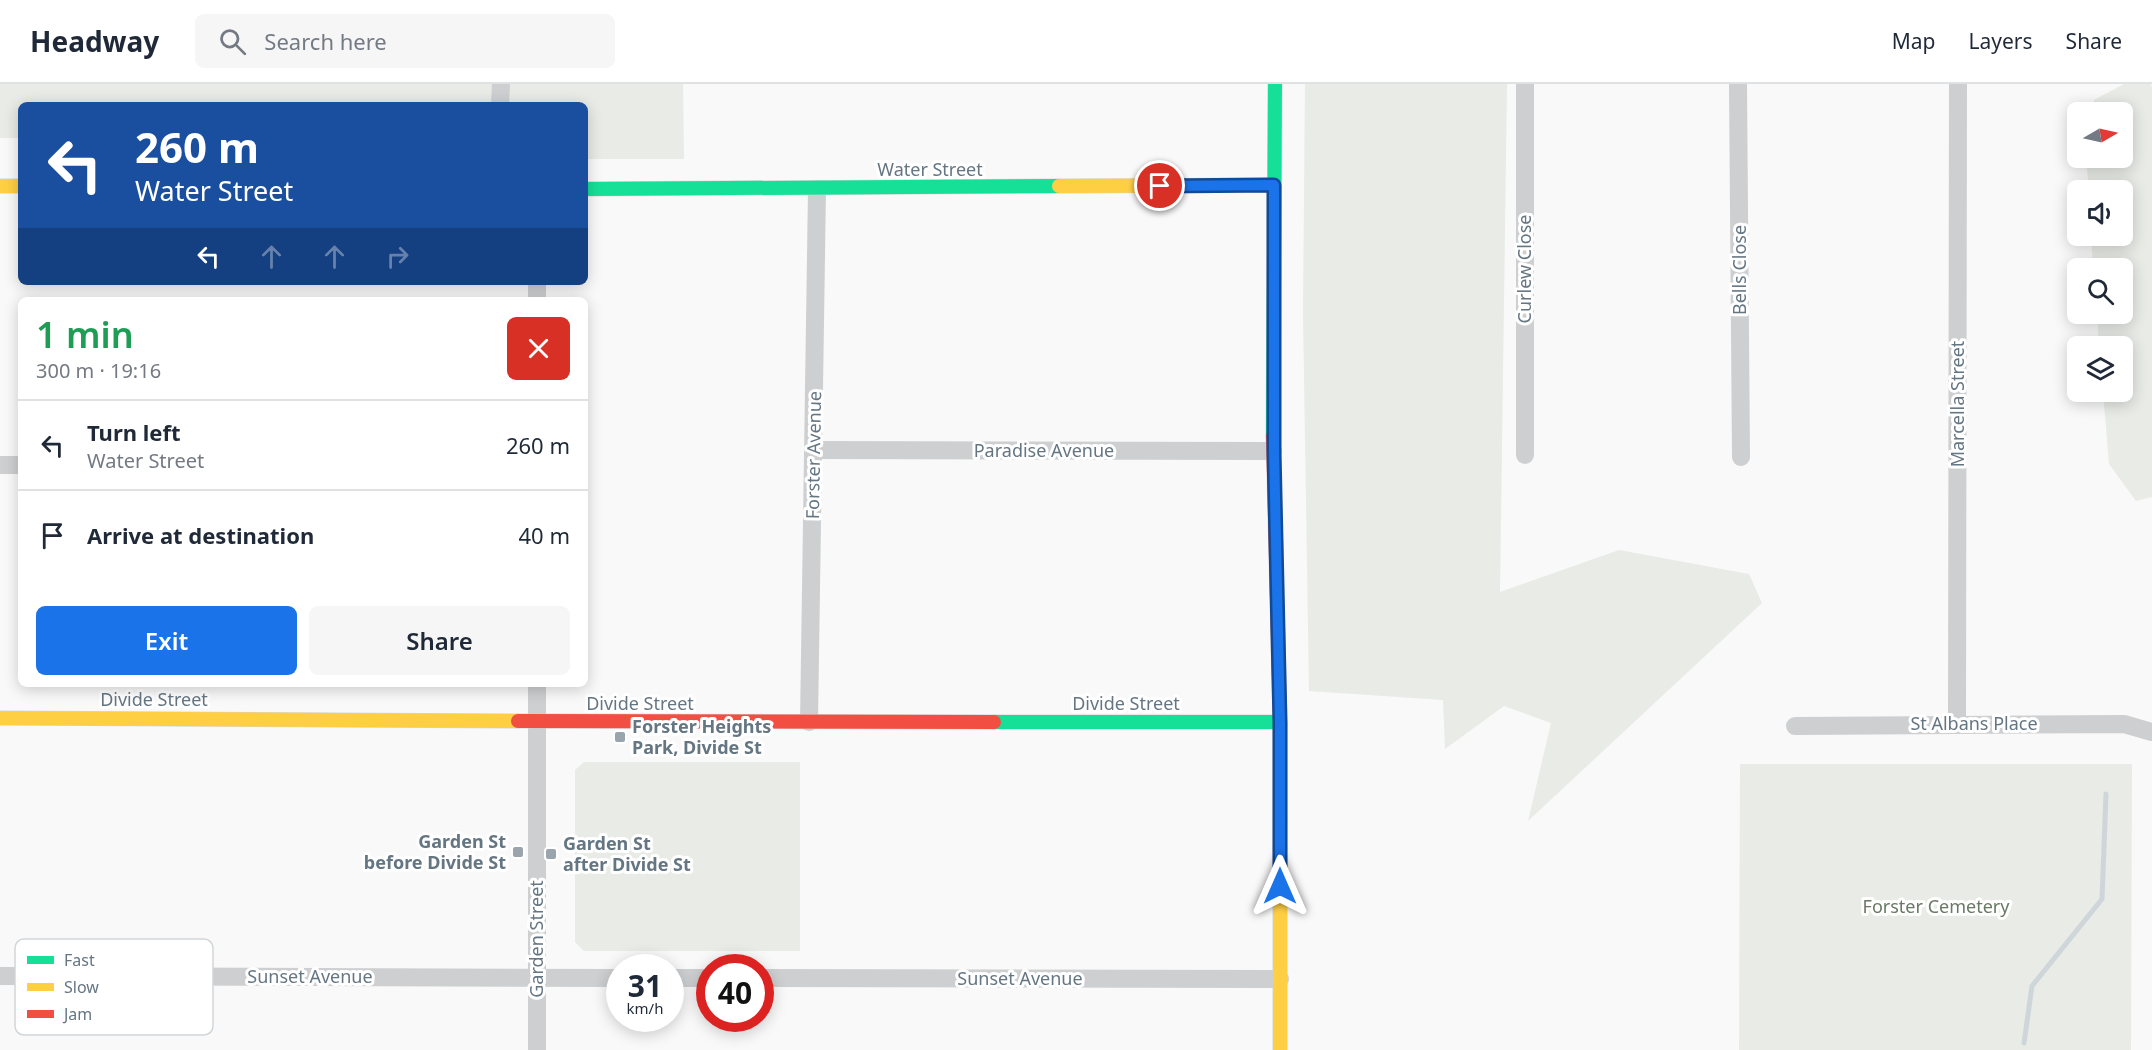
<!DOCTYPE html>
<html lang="en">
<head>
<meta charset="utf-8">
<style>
  :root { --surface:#fff; --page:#f6f6f7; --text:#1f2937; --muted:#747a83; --line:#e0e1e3; --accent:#1a73e8 }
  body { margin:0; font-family:"Noto Sans",sans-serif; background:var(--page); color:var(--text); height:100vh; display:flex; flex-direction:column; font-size:22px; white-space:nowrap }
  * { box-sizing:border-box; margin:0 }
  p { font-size:20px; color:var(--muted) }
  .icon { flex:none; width:33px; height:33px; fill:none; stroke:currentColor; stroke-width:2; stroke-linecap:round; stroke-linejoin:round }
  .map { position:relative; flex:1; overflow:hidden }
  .sheet { position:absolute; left:18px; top:213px; width:570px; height:390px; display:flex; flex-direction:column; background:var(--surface); border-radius:9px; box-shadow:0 3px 15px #0003 }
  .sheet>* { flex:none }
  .top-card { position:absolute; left:18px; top:18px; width:570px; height:183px; border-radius:9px; box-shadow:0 3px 15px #0003; background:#1a4fa0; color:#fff; overflow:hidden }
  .needle { width:39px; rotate:81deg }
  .controls { position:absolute; left:2067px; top:18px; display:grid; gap:12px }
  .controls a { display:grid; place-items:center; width:66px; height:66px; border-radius:9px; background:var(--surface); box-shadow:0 3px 15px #0003; font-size:30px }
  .speed { position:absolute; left:606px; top:870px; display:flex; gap:12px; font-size:30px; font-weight:700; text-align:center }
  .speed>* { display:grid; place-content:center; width:78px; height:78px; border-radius:50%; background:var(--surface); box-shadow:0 3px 15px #0003; line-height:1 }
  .speed small { font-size:15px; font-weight:400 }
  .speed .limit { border:9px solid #d22; background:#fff; color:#111 }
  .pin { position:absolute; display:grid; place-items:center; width:51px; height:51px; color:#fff; margin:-26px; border:3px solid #fff; border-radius:50%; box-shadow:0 2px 6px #0007 }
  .me { position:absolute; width:66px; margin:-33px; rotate:0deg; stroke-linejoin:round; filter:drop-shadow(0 0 4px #0008) }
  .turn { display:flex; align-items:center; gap:21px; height:126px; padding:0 18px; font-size:27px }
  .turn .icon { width:78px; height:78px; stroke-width:2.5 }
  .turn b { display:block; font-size:42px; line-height:51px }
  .lanes { display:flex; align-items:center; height:57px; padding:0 18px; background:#0003; justify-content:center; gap:30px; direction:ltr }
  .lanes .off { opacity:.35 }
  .round { display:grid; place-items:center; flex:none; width:63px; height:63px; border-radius:9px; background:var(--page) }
  .overview { display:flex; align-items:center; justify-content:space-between; height:102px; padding:0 18px }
  h1 { font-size:36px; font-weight:600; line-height:45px; color:#1e9e55 }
  .cta { display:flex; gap:12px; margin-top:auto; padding:12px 18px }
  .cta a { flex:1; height:69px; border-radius:9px; background:var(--accent); color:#fff; font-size:24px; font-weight:600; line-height:69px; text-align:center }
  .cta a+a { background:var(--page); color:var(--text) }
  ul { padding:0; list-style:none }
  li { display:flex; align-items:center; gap:18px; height:90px; padding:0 18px; border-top:2px solid var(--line) }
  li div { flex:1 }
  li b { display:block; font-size:22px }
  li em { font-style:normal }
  header { display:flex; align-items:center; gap:36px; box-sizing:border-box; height:84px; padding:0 30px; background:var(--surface); border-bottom:2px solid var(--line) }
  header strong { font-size:28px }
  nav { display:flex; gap:33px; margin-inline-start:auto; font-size:21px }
  .search { width:420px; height:54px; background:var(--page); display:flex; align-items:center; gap:15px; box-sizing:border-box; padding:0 21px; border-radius:9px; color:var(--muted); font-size:22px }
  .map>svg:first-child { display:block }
</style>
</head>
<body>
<header>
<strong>Headway</strong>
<div class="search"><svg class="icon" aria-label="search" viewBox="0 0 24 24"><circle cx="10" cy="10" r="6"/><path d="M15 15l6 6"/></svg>Search here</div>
<nav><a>Map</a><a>Layers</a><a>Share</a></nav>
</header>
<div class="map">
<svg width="2152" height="966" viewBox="0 0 2152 966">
  <rect width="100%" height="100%" fill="#f9f9f9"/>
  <g fill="#e8ebe6">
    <polygon points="0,0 683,0 684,75 585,75 585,21 21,21 21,54 0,54"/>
    <polygon points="1305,0 1507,0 1500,508 1619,466 1749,490 1762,519 1528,737 1551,639 1504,622 1445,665 1443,616 1309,607 1303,229"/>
    <polygon points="2124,0 2151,0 2152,4 2152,413 2136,417 2109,380 2103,308 2122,308 2122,262 2099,262 2097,230 2122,230 2122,184 2093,184 2091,152 2122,152 2122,106 2089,106 2086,74 2122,74 2122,28 2090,28 2094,16"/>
    <polygon points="584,678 800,678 800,867 584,867 575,858 575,686"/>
    <polygon points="1740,680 2132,680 2131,966 1739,966"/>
  </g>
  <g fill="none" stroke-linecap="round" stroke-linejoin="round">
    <polyline stroke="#ced6d9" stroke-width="5" points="2024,959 2032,902 2102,815 2106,710"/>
    <g stroke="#d5d6d7" stroke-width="15">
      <g id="fast">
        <polyline points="585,105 1059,102"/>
        <polyline points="1273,352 1275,0"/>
        <polyline points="994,638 1280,638"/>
      </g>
    </g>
    <g stroke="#d5d6d7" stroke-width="15">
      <g id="slow">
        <polyline points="0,102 21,102"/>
        <polyline points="1059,102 1274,101"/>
        <polyline points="0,634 518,637"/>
        <polyline points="1280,735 1280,966"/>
      </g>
    </g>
    <g stroke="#d5d6d7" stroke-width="15">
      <g id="jam">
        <polyline points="1273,352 1280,638 1280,735"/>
        <polyline points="518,637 994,638"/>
      </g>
    </g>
    <g stroke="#cecfd0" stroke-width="18">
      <polyline points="1738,0 1741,373"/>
      <polyline points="500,21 501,0"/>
      <polyline points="537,216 537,198"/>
      <polyline points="814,366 1273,367"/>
      <polyline points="1525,371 1525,0"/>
      <polyline points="0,381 21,381"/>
      <polyline points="537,600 537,966"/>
      <polyline points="809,638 817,105"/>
      <polyline points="1957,640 1958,0"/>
      <polyline points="1795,642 2124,640 2152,648"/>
      <polyline points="0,892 620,894"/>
      <polyline points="670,894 710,894"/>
      <polyline points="760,894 1280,895"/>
    </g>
    <use href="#fast" stroke="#16e098" stroke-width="14"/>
    <use href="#slow" stroke="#ffcf43" stroke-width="14"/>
    <use href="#jam" stroke="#f24e42" stroke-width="14"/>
  </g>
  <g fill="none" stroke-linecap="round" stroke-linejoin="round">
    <g stroke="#114b97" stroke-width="15">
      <polyline id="route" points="1160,102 1274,101 1274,367 1280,639 1280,802"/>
    </g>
    <use href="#route" stroke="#1a73e8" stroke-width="10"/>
  </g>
  <g fill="#99a4ac" stroke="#fff" stroke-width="2">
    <rect x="614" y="647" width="12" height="12" rx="3"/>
    <rect x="512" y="762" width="12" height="12" rx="3"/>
    <rect x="545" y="764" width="12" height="12" rx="3"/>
  </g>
  <g text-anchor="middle" stroke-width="6" stroke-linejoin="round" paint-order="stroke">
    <g font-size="18" fill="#657683" stroke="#fff">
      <text x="930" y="92">Water Street</text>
      <text transform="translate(1525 185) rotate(-90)" y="6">Curlew Close</text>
      <text transform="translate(1740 186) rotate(-90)" y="6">Bells Close</text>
      <text transform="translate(1958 320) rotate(-90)" y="6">Marcella Street</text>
      <text x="1044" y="373">Paradise Avenue</text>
      <text transform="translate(814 371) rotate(-89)" y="6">Forster Avenue</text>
      <text x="154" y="622">Divide Street</text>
      <text x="640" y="626">Divide Street</text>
      <text x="1126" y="626">Divide Street</text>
      <text x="1974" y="646">St Albans Place</text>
      <text transform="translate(537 855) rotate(-90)" y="6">Garden Street</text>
      <text x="310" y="899">Sunset Avenue</text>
      <text x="1020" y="901">Sunset Avenue</text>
    </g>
    <g font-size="18" font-weight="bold" fill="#657683" stroke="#fff" text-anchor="start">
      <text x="632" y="649">Forster Heights<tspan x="632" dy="21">Park, Divide St</tspan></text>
      <text x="506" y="764" text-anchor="end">Garden St<tspan x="506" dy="21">before Divide St</tspan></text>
      <text x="563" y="766">Garden St<tspan x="563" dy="21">after Divide St</tspan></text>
    </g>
    <g font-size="18" fill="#687a64" stroke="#fff">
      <text x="1936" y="829">Forster Cemetery</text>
    </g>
  </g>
  <rect x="15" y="855" width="198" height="96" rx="9" fill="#fff" stroke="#d1d6da" stroke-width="1.5"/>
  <rect x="27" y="872" width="27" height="8" fill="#16e098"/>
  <rect x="27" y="899" width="27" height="8" fill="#ffcf43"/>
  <rect x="27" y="926" width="27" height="8" fill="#f24e42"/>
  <g font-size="16" fill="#657683">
    <text x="64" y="882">Fast</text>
    <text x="64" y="909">Slow</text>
    <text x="64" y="936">Jam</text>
  </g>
</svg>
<div class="controls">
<a><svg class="needle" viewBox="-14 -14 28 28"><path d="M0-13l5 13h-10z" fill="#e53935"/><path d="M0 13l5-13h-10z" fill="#747a83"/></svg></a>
<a><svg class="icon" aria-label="sound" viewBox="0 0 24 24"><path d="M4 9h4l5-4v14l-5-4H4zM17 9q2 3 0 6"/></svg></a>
<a><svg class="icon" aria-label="search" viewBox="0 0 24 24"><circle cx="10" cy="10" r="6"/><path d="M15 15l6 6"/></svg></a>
<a><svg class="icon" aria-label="layers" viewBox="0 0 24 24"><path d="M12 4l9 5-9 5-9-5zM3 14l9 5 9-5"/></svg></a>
</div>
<div class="speed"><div>31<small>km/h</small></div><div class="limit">40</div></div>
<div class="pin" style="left:1160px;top:102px;background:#d93025"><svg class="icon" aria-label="arrive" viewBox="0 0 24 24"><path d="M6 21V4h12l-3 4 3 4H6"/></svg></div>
<svg class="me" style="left:1280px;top:802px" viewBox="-20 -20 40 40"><path d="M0-17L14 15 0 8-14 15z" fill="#1a73e8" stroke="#fff" stroke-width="4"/></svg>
<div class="top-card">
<div class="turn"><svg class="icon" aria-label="left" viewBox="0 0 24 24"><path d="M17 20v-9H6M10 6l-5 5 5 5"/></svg><div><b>260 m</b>Water Street</div></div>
<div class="lanes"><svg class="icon" aria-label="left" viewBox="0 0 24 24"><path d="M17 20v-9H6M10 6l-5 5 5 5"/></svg><svg class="icon off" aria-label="ahead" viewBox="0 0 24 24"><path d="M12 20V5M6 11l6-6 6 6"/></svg><svg class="icon off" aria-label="ahead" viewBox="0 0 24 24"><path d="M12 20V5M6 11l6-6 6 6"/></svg><svg class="icon off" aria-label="right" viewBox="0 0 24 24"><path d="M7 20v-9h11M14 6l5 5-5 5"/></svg></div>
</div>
<section class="sheet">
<div class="overview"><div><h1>1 min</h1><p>300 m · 19:16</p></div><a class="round" style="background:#d93025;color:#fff"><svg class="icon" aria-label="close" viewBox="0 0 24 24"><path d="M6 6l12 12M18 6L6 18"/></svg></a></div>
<ul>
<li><svg class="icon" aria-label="left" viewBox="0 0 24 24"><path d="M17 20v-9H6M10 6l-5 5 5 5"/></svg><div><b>Turn left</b><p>Water Street</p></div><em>260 m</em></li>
<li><svg class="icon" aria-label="arrive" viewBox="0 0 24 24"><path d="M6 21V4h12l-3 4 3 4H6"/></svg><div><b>Arrive at destination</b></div><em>40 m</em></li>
</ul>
<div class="cta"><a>Exit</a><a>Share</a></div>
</section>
</div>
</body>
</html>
